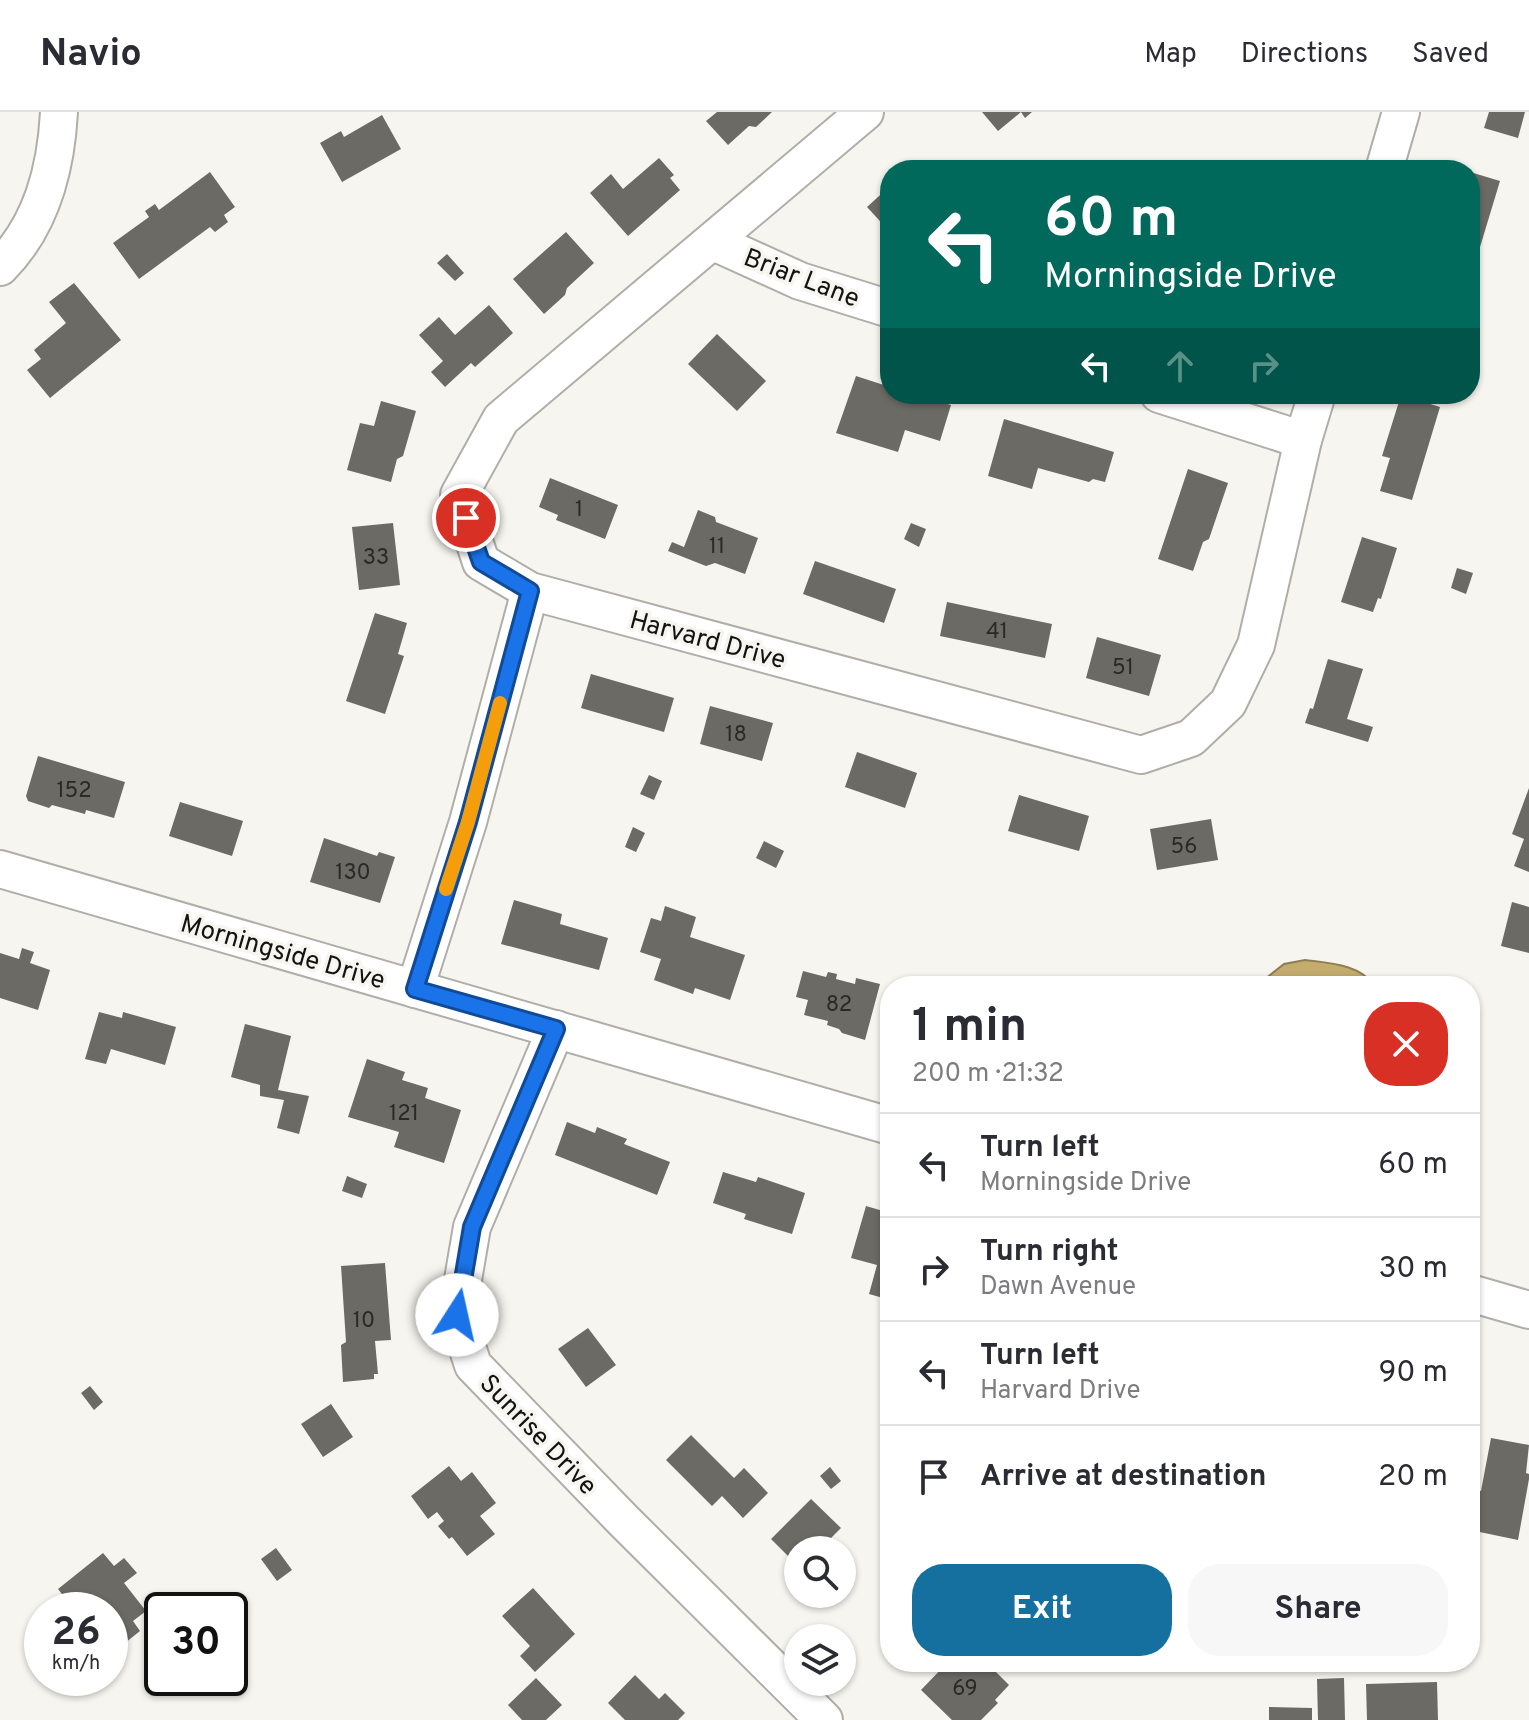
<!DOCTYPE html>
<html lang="en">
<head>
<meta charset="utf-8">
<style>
  :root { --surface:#fff; --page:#f7f7f7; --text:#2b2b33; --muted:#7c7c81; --line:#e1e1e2; --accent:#15709f }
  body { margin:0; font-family:Overpass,sans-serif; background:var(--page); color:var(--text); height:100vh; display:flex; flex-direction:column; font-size:30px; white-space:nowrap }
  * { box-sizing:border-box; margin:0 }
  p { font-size:26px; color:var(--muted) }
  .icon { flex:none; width:44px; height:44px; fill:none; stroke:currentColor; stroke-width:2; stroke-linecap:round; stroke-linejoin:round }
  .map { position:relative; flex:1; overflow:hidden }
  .details { position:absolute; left:880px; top:864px; width:600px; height:696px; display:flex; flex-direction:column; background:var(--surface); border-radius:32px; box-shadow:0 2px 6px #0004 }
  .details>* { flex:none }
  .hud { position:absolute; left:880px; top:48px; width:600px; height:244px; border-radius:32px; box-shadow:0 2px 6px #0004; background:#00695c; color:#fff; overflow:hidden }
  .controls { position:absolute; left:784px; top:1424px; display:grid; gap:16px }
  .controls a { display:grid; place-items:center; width:72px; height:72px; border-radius:50%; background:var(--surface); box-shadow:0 2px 6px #0004; font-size:40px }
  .speed { position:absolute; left:24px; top:1480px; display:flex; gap:16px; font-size:40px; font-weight:700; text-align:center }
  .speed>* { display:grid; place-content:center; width:104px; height:104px; border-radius:50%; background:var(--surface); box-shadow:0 2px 6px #0004; line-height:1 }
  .speed small { font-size:20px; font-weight:400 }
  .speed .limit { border:4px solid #111; border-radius:12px; background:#fff; color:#111 }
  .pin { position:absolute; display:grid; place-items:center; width:68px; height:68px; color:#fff; margin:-34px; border:4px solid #fff; border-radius:50%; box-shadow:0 2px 8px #0007 }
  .me { position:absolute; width:88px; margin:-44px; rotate:10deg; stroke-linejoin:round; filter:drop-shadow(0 0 6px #0008) }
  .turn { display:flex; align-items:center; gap:28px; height:168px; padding:0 32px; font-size:36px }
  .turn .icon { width:104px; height:104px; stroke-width:2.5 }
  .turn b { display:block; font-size:56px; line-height:68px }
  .lanes { display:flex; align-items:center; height:76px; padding:0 32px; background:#0003; justify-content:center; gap:40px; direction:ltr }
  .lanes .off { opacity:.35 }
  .round { display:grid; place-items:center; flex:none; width:84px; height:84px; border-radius:32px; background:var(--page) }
  .headline { display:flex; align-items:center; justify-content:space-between; height:136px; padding:0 32px }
  h1 { font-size:48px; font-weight:700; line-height:60px }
  .button { display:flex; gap:16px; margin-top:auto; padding:16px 32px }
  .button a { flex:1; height:92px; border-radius:32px; background:var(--accent); color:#fff; font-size:32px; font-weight:700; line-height:92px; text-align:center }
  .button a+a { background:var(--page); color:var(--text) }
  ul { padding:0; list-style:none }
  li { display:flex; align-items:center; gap:24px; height:104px; padding:0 32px; border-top:2px solid var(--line) }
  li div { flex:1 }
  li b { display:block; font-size:30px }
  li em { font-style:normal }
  header { display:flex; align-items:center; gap:48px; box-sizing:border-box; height:112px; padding:0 40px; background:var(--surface); border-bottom:2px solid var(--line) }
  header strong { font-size:38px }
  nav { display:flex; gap:44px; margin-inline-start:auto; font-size:28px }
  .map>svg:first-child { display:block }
</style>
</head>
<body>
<header>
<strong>Navio</strong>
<nav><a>Map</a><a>Directions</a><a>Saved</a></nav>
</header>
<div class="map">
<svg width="1529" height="1608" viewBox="0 0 1529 1608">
  <rect width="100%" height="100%" fill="#f7f5ef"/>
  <path fill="#c4ac6f" stroke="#8f7e53" stroke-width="2" d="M 1305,848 C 1328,851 1361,852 1374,874 L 1256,874 L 1284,852 Z"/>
  <g fill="#6c6a65">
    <polygon points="717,0 772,0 756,15 749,14 728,33 706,9"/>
    <polygon points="982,0 1032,0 1025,6 1021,0 998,19"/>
    <polygon points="1489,0 1525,0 1518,26 1484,16"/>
    <polygon points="382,3 401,37 342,70 320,31 341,19 344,25"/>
    <polygon points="659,46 674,63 670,66 680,78 628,124 590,81 611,62 623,77"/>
    <polygon points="210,60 235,95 224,103 228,110 215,120 210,115 139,167 113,131 149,105 145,99 155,92 159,98"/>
    <polygon points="1470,60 1500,69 1477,145 1470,143"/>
    <polygon points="890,74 890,120 867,95"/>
    <polygon points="566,120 594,151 567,176 565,183 544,202 513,167"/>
    <polygon points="447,142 464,161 455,169 437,151"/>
    <polygon points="74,171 121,228 50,286 27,258 41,247 34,238 66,211 49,190"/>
    <polygon points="489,193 513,221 475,255 471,251 445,275 431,260 443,249 419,223 439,205 455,223"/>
    <polygon points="717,222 766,269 737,299 688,252"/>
    <polygon points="856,264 890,275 890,282 914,282 951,293 940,329 905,318 898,340 836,321"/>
    <polygon points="1401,283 1440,295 1412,388 1380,379 1390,346 1382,344"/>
    <polygon points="381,289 416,299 403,344 397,347 391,370 347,358 360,311 374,314"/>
    <polygon points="1004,307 1114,340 1105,370 1093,367 1089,370 1038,356 1032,377 988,364"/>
    <polygon points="1188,357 1228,371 1209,427 1203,430 1193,459 1158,447"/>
    <polygon points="550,366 618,393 605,427 556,408 558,403 539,395"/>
    <polygon points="698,398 715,405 716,410 758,426 745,462 715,451 706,454 668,439 672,430 684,435"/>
    <polygon points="393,411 400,473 359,478 352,415"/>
    <polygon points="911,411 926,417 919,435 904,427"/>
    <polygon points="1362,425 1397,436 1381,487 1378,486 1373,500 1341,490"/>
    <polygon points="815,449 896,477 884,511 803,482"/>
    <polygon points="1457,456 1473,461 1466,482 1451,476"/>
    <polygon points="947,490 1052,512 1045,546 940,524"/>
    <polygon points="375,501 407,511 398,542 404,544 385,602 346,589"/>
    <polygon points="1097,525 1161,543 1149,584 1086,566"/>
    <polygon points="1328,547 1363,557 1347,607 1373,615 1368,630 1305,611 1310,596 1313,597"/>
    <polygon points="591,562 674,586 664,620 581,596"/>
    <polygon points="710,594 773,611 762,649 700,632"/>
    <polygon points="857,640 917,661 905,696 845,675"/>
    <polygon points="38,644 125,670 114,706 86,698 85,702 52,693 49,696 28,689 26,684"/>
    <polygon points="649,663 662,669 654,688 640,682"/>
    <polygon points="1529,676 1529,760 1514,754 1524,727 1512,722"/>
    <polygon points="1019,683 1089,704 1079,739 1008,719"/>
    <polygon points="180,690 243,709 232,744 169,724"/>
    <polygon points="1211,707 1218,748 1157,758 1150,717"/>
    <polygon points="633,715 645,721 636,740 625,735"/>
    <polygon points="324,726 377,744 379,740 395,745 380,791 310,770"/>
    <polygon points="764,729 784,739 776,756 756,746"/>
    <polygon points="514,788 562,802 560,812 608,826 599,858 501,832"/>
    <polygon points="1512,790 1529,795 1529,841 1501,834"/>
    <polygon points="665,794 696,805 690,825 745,843 730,888 695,876 693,882 654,868 661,847 640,840 651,806 661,809"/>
    <polygon points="22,836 34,840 30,851 50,858 38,898 0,886 0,841 19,847"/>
    <polygon points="803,859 826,865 828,860 837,862 836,867 855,872 856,866 880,872 865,928 842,921 839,917 827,913 828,909 804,903 808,888 796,885"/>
    <polygon points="99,900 122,906 123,900 176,915 165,953 111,937 106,952 85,947"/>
    <polygon points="245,912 291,924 278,978 309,984 299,1022 277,1016 284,988 260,984 260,973 231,965"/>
    <polygon points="367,947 405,960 402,968 428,976 425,986 461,998 444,1051 394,1035 399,1020 348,1005"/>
    <polygon points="567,1010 595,1021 597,1015 627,1027 624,1032 670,1050 657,1083 555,1043"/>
    <polygon points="723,1060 756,1070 758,1065 805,1081 792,1122 744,1107 746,1102 713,1091"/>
    <polygon points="347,1064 367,1072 362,1086 342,1079"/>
    <polygon points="866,1094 890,1101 890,1188 869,1182 877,1153 851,1146"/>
    <polygon points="385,1151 391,1228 375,1229 378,1262 374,1262 374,1267 343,1270 341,1233 346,1230 341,1154"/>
    <polygon points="588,1216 616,1253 586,1275 558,1237"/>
    <polygon points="90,1274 103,1290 94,1298 81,1281"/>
    <polygon points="331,1292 353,1325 323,1345 301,1312"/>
    <polygon points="691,1323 734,1366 744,1356 768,1381 743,1406 722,1384 712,1394 666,1348"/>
    <polygon points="1491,1326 1529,1333 1526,1361 1529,1362 1529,1367 1518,1428 1470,1418 1470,1376 1481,1379"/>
    <polygon points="449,1354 461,1369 472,1360 496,1391 480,1404 495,1422 467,1444 452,1425 449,1427 438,1414 444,1409 437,1400 428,1407 411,1384"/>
    <polygon points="830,1355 841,1369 831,1377 820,1364"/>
    <polygon points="811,1387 841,1416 819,1438 798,1438 798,1454 771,1427"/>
    <polygon points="276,1436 292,1458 277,1469 261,1447"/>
    <polygon points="103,1441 114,1454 124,1446 137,1461 124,1471 146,1499 133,1509 140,1519 110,1543 110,1498 69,1498 72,1495 58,1477"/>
    <polygon points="533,1476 575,1522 535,1560 520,1544 530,1534 502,1504"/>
    <polygon points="948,1550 986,1550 1009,1573 995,1588 998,1591 981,1608 952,1608 921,1578"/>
    <polygon points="635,1563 659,1587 665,1581 685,1601 678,1608 625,1608 608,1591"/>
    <polygon points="536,1566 562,1593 546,1608 522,1608 508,1593"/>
    <polygon points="1344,1566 1345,1608 1318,1608 1317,1567"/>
    <polygon points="1437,1570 1438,1608 1367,1608 1366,1572"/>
    <polygon points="1269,1595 1312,1596 1312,1608 1269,1608"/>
  </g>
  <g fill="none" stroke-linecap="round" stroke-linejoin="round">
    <g stroke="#b0aea8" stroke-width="40">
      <g id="minor">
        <polyline points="865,0 501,307 459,383 481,450 530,479 1141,643 1191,626 1228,591 1256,533 1303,328 1317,282"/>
        <polyline points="1384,58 1401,0"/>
        <polyline points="714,130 800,169 890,197"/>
        <path d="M 0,155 C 42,113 56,57 59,0"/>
        <polyline points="1159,282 1303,328"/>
        <polyline points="0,757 890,1014"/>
        <polyline points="415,877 468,710 530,479"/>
        <polyline points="556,917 472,1115 457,1203 473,1253 622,1407 824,1608"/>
        <polyline points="1470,1181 1529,1198"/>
      </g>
    </g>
    <use href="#minor" stroke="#fff" stroke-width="36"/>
  </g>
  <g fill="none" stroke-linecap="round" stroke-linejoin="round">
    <g stroke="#114b97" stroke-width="20">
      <polyline id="route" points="457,1203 472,1115 556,917 415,877 468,710 530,479 481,450 466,406"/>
    </g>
    <use href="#route" stroke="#1a73e8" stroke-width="14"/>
    <polyline stroke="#f59e0b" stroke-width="14" points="446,777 468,710 500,591"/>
  </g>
  <g text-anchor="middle" stroke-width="7" stroke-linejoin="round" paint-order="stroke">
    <g font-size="22" fill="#292926">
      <text x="579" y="404">1</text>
      <text x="717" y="441">11</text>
      <text x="376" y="452">33</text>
      <text x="997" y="526">41</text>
      <text x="1123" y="562">51</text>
      <text x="736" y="629">18</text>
      <text x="74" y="685">152</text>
      <text x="1184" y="741">56</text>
      <text x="353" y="767">130</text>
      <text x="839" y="899">82</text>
      <text x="404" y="1008">121</text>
      <text x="364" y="1215">10</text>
      <text x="965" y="1583">69</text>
    </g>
    <g font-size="26" fill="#131311" stroke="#f7f5ef">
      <text transform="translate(802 165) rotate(21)" y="9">Briar Lane</text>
      <text transform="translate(708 527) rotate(15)" y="9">Harvard Drive</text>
      <text transform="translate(283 839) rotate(16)" y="9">Morningside Drive</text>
      <text transform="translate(539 1322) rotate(46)" y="9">Sunrise Drive</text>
    </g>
  </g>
</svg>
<div class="controls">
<a><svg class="icon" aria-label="search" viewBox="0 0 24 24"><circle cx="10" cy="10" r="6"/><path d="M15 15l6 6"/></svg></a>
<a><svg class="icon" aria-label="layers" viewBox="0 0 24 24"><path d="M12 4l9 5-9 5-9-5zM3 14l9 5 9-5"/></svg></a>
</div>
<div class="speed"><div>26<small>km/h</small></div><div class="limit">30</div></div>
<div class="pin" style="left:466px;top:406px;background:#d93025"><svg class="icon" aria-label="arrive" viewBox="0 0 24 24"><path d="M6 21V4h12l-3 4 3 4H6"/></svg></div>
<svg class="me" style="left:457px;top:1203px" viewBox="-20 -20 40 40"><circle r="19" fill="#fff"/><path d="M0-13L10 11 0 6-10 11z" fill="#1a73e8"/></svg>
<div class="hud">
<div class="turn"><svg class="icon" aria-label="left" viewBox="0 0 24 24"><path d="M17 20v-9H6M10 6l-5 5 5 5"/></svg><div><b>60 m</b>Morningside Drive</div></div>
<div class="lanes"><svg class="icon" aria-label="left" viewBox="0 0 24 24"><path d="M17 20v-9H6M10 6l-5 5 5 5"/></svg><svg class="icon off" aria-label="ahead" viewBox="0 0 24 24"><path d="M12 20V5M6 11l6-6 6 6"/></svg><svg class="icon off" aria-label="right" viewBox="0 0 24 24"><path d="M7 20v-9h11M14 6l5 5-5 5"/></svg></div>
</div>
<section class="details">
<div class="headline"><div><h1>1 min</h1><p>200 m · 21:32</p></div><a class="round" style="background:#d93025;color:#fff"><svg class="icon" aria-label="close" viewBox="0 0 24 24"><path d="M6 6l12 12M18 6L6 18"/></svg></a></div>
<ul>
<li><svg class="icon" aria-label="left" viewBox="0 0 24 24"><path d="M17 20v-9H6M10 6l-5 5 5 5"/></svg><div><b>Turn left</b><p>Morningside Drive</p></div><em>60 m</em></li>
<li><svg class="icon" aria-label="right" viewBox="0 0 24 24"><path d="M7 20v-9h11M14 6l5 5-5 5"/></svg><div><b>Turn right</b><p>Dawn Avenue</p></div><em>30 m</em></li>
<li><svg class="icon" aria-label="left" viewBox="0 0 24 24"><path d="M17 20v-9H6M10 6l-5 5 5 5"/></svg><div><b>Turn left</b><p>Harvard Drive</p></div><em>90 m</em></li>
<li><svg class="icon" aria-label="arrive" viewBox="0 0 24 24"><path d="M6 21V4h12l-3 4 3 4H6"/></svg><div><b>Arrive at destination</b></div><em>20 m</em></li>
</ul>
<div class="button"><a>Exit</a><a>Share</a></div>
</section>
</div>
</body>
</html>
